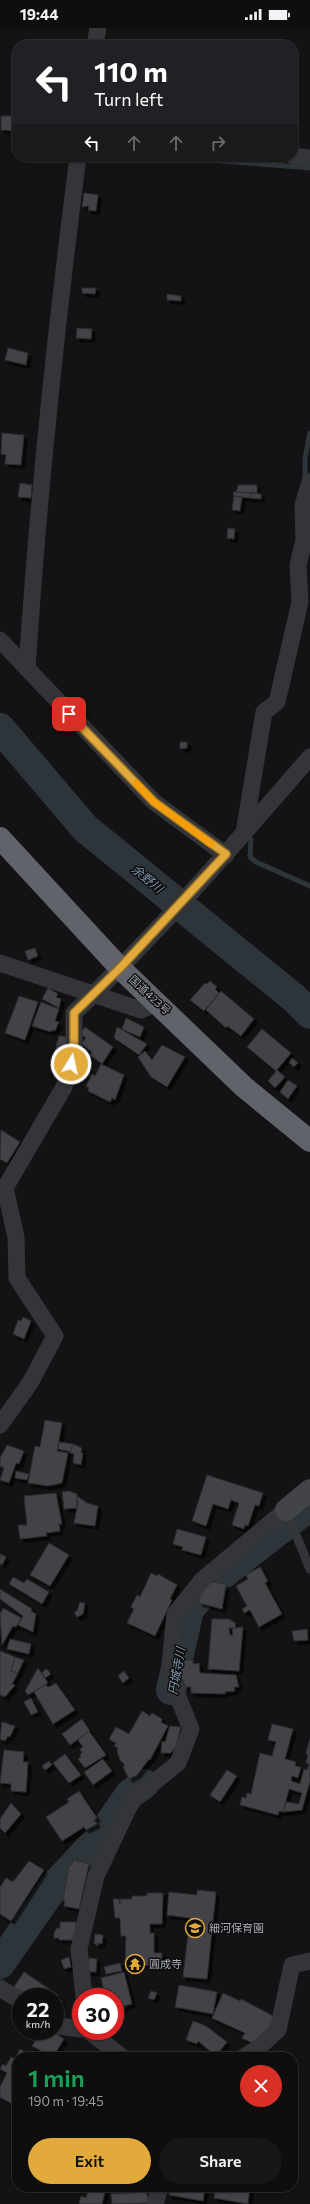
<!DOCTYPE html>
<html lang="en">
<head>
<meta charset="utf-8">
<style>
  :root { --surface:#0e0e0f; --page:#171718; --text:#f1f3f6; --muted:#9b9c9e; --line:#2e2e2f; --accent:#e2aa3c }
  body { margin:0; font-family:Commissioner,"Noto Sans JP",sans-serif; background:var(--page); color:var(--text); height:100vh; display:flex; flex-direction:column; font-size:15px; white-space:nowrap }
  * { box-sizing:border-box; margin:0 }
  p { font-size:13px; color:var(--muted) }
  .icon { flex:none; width:22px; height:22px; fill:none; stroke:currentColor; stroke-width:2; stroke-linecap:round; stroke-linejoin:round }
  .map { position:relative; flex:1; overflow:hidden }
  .side { position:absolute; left:12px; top:2024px; width:286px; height:140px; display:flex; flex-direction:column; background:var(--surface); border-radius:16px; box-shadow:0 1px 3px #0004,0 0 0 1px var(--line) }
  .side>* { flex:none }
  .guide { position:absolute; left:12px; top:12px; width:286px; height:122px; border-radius:16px; box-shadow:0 1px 3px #0004,0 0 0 1px var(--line); background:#202124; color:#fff; overflow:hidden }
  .speed { position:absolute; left:12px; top:1960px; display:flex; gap:8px; font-size:20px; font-weight:700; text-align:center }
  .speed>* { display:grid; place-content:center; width:52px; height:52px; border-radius:50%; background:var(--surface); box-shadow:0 1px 3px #0004,0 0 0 1px var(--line); line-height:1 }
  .speed small { font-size:10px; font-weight:400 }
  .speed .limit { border:6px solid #d22; background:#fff; color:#111 }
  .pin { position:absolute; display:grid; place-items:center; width:34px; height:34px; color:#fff; margin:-17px; border-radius:8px; box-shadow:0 2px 6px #0006 }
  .me { position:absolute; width:44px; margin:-22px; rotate:10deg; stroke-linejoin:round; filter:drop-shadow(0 0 3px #0008) }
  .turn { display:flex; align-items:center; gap:14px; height:84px; padding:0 16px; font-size:18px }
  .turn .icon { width:52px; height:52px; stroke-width:2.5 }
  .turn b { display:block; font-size:28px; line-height:34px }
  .lanes { display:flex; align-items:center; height:38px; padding:0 16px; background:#0003; justify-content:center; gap:20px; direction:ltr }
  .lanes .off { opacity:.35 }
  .round { display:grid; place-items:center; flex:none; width:42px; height:42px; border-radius:21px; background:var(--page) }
  .summary { display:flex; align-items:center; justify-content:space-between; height:68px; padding:0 16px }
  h1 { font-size:24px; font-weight:600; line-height:30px; color:#1e9e55 }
  .action { display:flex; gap:8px; margin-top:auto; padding:8px 16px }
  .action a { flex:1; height:46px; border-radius:24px; background:var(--accent); color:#111; font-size:16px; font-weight:600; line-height:46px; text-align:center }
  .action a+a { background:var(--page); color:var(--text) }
  .status { display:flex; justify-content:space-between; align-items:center; height:28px; padding:0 20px; background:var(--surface); direction:ltr }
  .status svg { height:11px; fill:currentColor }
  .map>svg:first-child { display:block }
</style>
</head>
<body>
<div class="status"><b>19:44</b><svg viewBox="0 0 49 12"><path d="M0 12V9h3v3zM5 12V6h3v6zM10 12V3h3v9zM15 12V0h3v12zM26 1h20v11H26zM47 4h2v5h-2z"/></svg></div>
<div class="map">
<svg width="310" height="2176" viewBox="0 0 310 2176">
  <defs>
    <filter id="shadow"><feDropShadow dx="3.5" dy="3.5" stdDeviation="0" flood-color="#0009"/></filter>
  </defs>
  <rect width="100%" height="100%" fill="#131214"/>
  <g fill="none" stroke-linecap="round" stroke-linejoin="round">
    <g stroke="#2d353b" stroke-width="5">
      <polyline points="173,129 310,140"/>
      <polyline points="305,452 305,430 310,405"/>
      <polyline points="251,811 250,829 256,834 310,858"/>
    </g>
    <g stroke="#2d353b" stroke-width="30">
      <polyline points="0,700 85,800 294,970 310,986"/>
      <polyline points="171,1662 189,1582 210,1556 310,1478"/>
      <polyline points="0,1936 55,1857 100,1809 130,1766 144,1756"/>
    </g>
  </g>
  <g fill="#424347" stroke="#2d2d30" filter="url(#shadow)">
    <polygon points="1,88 17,88 17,103 1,102"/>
    <polygon points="84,165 98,167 96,183 88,182 89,178 82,179"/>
    <polygon points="82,260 96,260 95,266 82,265"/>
    <polygon points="167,266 181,268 181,273 167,272"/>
    <polygon points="77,300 92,301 91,311 76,310"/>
    <polygon points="8,320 28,325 26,337 5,332"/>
    <polygon points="2,405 24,407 21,437 5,436 6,427 1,426"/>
    <polygon points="20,455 32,457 31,470 18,469"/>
    <polygon points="238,457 257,457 257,465 235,464 237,462"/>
    <polygon points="234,464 251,465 250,470 233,468"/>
    <polygon points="251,465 261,466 261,471 250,470"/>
    <polygon points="234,468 242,469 240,483 232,482"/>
    <polygon points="228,500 235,501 234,511 227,510"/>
    <polygon points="180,714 187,714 187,720 180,721"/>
    <polygon points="35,920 38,928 28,932 25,923"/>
    <polygon points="210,953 217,959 215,961 219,965 204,983 190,972 205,955 207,956"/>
    <polygon points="48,960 58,966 56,969 61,971 59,980 42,971"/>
    <polygon points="221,963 254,991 241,1008 227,998 226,1000 206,982"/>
    <polygon points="19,968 38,974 25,1012 5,1005"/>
    <polygon points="41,974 59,981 55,993 59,994 55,1003 52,1002 51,1004 32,998"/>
    <polygon points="126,990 144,999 140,1009 122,1001"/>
    <polygon points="85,999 113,1019 102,1036 90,1027 92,1024 81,1016 86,1010 80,1006"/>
    <polygon points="117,999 147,1016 139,1027 114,1010"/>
    <polygon points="262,1001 291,1025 276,1043 247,1019"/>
    <polygon points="59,1008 68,1009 69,1016 64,1029 54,1026"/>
    <polygon points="162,1017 185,1029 167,1059 151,1049 138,1029 145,1023 152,1032"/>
    <polygon points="292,1030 298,1035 294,1039 289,1035"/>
    <polygon points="101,1036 124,1047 115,1072 112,1070 110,1074 88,1063 89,1060 86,1058 92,1046 95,1048"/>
    <polygon points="277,1042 285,1049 275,1060 268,1053"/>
    <polygon points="288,1052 297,1058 288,1071 280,1064"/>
    <polygon points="1,1102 20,1114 7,1135 0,1131"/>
    <polygon points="23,1289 31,1293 24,1311 13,1306 18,1292 21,1293"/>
    <polygon points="45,1392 62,1395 57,1423 68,1425 62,1455 48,1458 28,1455 35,1418 40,1419"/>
    <polygon points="59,1414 73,1416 71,1424 58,1421"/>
    <polygon points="73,1416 82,1420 81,1425 83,1425 81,1437 73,1435 74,1426 70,1425"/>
    <polygon points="7,1417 24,1423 19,1436 16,1435 9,1455 0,1452 4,1440 0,1438 0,1430"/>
    <polygon points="16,1443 29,1446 27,1452 15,1450"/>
    <polygon points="207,1447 263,1465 259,1478 255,1477 248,1498 245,1497 244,1501 232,1497 239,1475 231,1472 228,1481 213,1476 206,1498 192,1493"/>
    <polygon points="69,1463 77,1466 77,1480 64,1481 62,1464"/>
    <polygon points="56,1465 62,1496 59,1496 60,1503 46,1505 47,1508 20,1511 18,1497 27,1497 24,1468"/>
    <polygon points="77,1468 87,1475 98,1478 95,1498 74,1495 78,1475"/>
    <polygon points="177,1501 206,1509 201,1527 182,1522 183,1519 173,1516"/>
    <polygon points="49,1515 69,1527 50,1558 30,1547"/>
    <polygon points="0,1526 6,1529 2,1537 0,1536"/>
    <polygon points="260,1539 268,1553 265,1555 282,1586 259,1599 250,1582 244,1585 242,1581 247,1578 236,1558 248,1551 246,1547"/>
    <polygon points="151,1545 157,1548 158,1546 177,1557 170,1571 172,1572 155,1608 127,1595 134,1581 131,1579 137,1567 140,1569"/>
    <polygon points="13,1549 24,1555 27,1551 49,1564 42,1576 9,1556"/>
    <polygon points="212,1554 226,1556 222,1581 199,1575 201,1562"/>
    <polygon points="0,1561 32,1581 31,1583 36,1586 33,1604 18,1597 23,1588 0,1571"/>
    <polygon points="80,1574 85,1575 83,1586 77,1589 74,1584 77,1583"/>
    <polygon points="3,1580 21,1590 16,1599 13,1598 2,1617 0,1586"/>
    <polygon points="212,1591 229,1591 235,1595 236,1600 229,1600 230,1607 233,1607 232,1600 243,1599 239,1643 208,1641"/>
    <polygon points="307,1601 308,1612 294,1613 292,1603"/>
    <polygon points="10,1611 31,1616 29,1626 7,1621"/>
    <polygon points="0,1623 15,1629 11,1643 18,1645 12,1656 15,1657 5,1669 0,1667"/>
    <polygon points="15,1629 24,1632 18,1645 11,1643"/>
    <polygon points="182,1632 193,1632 193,1636 199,1635 200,1645 236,1647 239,1659 234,1659 235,1663 225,1664 225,1666 191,1665 191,1659 186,1659 180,1647"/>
    <polygon points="38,1640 48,1655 28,1667 25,1663"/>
    <polygon points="47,1641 51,1646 45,1650 42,1644"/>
    <polygon points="124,1643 129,1650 123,1655 118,1648"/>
    <polygon points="56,1655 75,1682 53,1696 34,1664 45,1657 49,1659"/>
    <polygon points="31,1670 38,1684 31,1687 24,1674"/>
    <polygon points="142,1683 150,1688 152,1685 162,1691 161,1694 168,1698 150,1732 149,1731 137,1747 129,1751 123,1739 125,1737 120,1732 117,1723 118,1720 114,1718 116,1715 110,1712 110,1709 116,1699 129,1706"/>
    <polygon points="82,1691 90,1703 70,1717 62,1706"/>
    <polygon points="2,1694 15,1698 10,1709 8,1708 5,1713 0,1711"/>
    <polygon points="272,1696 293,1701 285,1731 296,1734 295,1738 301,1739 298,1750 292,1748 291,1753 300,1756 304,1741 307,1742 309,1736 306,1735 308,1727 306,1726 310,1710 310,1753 302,1782 283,1784 286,1774 299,1776 302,1765 289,1761 283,1784 279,1783 278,1787 240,1777 242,1769 246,1770 247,1765 251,1766 260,1725 272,1728 276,1714 268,1712"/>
    <polygon points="170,1698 181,1699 176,1718 171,1725 161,1725 162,1713 165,1714"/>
    <polygon points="89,1703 106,1727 85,1740 78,1731 81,1729 80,1727 82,1725 80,1721 83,1719 78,1712"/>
    <polygon points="4,1722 24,1724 23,1734 28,1734 26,1764 11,1763 11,1756 0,1755"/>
    <polygon points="65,1726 81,1747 69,1755 53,1735"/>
    <polygon points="103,1731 112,1743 93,1757 84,1744"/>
    <polygon points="49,1733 52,1737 45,1742 42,1738"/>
    <polygon points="227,1742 237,1748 220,1774 210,1767"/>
    <polygon points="79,1763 97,1790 94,1792 97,1796 86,1802 84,1799 62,1813 46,1789 69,1774 67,1771"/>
    <polygon points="11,1775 21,1786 5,1805 0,1800 0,1791"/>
    <polygon points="73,1832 89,1836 79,1881 64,1878 65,1873 63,1873 69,1837 72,1837"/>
    <polygon points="29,1833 44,1842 11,1893 0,1886 0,1859 6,1850 13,1854"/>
    <polygon points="197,1862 216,1864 207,1951 183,1949 190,1890 167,1887 169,1864 197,1867"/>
    <polygon points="147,1865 163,1865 162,1896 150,1896 150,1905 154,1905 154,1925 162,1925 161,1938 125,1936 126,1908 121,1908 120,1890 115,1890 113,1871 119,1871 120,1876 120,1871 132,1871 132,1868 147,1868"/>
    <polygon points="60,1894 76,1894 75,1912 59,1912 59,1910 54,1910 54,1905 57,1900 60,1900"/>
    <polygon points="95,1906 103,1907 102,1916 98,1915 98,1918 94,1915"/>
    <polygon points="69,1929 71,1939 64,1941 61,1932"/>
    <polygon points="89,1930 97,1931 96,1944 88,1944"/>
    <polygon points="120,1935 122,1943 106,1946 104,1939"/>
    <polygon points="24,1944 49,1961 44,1969 29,1969 14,1959"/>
    <polygon points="124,1944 132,1976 124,1978 125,1980 115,1985 115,1969 105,1969 101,1950"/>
    <polygon points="179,1957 217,1964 213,1986 175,1979"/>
    <polygon points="50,1962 58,1967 57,1969 62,1973 55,1983 55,1969 45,1969"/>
    <polygon points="151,1963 157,1965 154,1972 148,1970"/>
    <polygon points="223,1965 240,1973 241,1971 275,1989 266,2006 254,2016 242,2010 245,2005 212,1990"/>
    <polygon points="193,1993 206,1998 227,2014 216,2028 198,2013 197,2016 186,2012"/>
    <polygon points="42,2003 51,2003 64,2011 53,2029 32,2018"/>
    <polygon points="20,2021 34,2029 17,2029 17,2079 0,2069 0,2059 7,2045 0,2041 3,2036 6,2038 11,2029 15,2031"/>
    <polygon points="89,2159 106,2160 102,2176 79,2176 81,2168 86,2170"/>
    <polygon points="171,2159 205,2159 203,2173 169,2167"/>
    <polygon points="215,2159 250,2159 248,2176 214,2170"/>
    <polygon points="147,2164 148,2175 112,2176 111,2166"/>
  </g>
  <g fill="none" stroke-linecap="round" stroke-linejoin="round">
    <polyline stroke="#343539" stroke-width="9" points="286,1482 310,1541"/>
    <g stroke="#343539" stroke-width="17">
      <polyline points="95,17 98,0"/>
      <polyline points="293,128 310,130"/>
      <polyline points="0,612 154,774 226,827"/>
      <path d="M 27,641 C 38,470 56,299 78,129"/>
      <polyline points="244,805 264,684 277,674 300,574 298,537 304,512 303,477 310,454"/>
      <polyline points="0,935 141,982 158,975"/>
      <path d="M 0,1397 L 30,1355 L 55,1308 L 17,1250 L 16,1209 L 5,1160 L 64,1059 L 74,1025 L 74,985 C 158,905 234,817 310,729"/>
      <polyline points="0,1960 21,1973"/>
      <polyline points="84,1969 79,1921 96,1848 132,1772 178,1735 191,1701 169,1647 175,1586 202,1552 286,1482"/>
      <polyline points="55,1996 59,1998 81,2001"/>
      <polyline points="89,2003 122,2029"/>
      <polyline points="244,2029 258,2020 278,2002 292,1937 310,1933"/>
      <polyline points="155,2176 160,2159"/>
    </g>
    <polyline stroke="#424448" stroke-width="22" points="286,1482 310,1462"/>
    <polyline stroke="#606369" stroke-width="22" points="0,810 120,940 244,1059 310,1113"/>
  </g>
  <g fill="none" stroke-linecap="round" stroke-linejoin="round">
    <g stroke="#936e27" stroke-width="10">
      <polyline id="route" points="69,686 154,774 226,826 120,940 74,985 74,1025 71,1036"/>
    </g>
    <use href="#route" stroke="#e2aa3c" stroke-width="7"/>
    <polyline stroke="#f59e0b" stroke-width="7" points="136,755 154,774 211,816"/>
  </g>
  <defs>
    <g id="school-ring" transform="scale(1)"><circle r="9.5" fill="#0e0e0f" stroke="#e2aa3c" stroke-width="1.5"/><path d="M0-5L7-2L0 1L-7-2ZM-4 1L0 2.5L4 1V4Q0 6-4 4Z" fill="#e2aa3c"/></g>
    <g id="temple-ring" transform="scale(1)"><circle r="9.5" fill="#0e0e0f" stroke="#e2aa3c" stroke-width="1.5"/><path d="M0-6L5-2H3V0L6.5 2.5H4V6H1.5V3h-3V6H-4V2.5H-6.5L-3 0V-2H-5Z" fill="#e2aa3c"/></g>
  </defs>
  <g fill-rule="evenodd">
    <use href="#school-ring" x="195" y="1900"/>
    <use href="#temple-ring" x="135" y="1936"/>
  </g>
  <g text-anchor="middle" stroke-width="3" stroke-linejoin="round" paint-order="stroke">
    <g font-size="11" fill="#a5a9b3" stroke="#0e0e0f">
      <text transform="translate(150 967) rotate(43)" y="4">国道423号</text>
    </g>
    <g font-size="11" fill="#a5a9b3" stroke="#0e0e0f" text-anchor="start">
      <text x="209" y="1904">細河保育園</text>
      <text x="149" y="1940">圓成寺</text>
    </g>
    <g font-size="12" font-style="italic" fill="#7e97ac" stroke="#0e0e0f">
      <text transform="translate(147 851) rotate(39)" y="4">余野川</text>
      <text transform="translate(177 1643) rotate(-80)" y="4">円城寺川</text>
    </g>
  </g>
</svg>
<div class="speed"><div>22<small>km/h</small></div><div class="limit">30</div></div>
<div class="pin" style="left:69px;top:686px;background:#d93025"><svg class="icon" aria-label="arrive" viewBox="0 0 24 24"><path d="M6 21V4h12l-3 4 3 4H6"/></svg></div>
<svg class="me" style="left:71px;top:1036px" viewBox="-20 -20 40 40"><circle r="17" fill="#e2aa3c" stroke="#fff" stroke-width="3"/><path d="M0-11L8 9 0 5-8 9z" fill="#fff"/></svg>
<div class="guide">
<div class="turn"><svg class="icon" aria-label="left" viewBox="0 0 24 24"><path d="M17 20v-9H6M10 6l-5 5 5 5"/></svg><div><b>110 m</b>Turn left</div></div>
<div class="lanes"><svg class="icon" aria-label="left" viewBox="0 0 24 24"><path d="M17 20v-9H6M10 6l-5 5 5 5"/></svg><svg class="icon off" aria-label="ahead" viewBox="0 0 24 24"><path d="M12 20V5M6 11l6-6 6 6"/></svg><svg class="icon off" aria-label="ahead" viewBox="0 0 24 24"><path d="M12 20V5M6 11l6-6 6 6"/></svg><svg class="icon off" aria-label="right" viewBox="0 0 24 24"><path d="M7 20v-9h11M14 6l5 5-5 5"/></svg></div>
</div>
<section class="side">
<div class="summary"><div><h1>1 min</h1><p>190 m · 19:45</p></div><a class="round" style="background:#d93025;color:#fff"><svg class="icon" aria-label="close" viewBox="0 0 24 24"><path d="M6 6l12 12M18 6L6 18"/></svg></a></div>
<div class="action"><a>Exit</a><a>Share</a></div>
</section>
</div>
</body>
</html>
